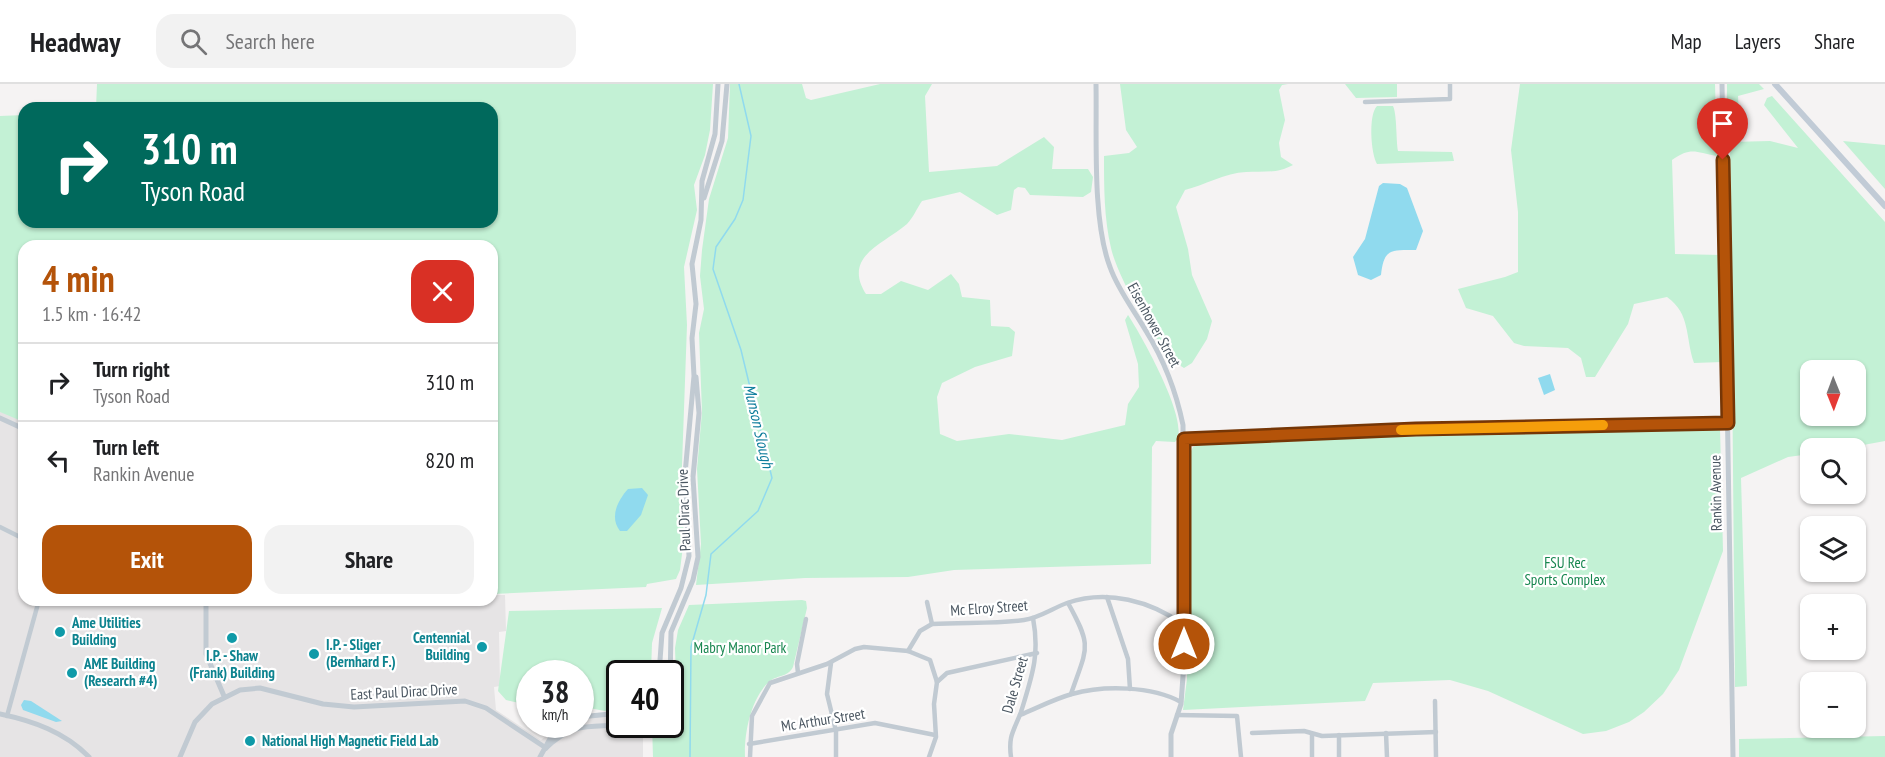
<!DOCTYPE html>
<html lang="en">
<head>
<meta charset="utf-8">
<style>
  :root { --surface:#fff; --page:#f2f2f2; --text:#202124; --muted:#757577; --line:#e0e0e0; --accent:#b45309 }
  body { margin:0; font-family:"PT Sans Narrow",sans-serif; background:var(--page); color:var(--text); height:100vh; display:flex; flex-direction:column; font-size:22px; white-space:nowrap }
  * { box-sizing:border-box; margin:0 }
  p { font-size:20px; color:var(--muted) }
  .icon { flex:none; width:33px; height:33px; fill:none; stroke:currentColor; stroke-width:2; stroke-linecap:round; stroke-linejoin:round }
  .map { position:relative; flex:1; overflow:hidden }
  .panel { position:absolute; left:18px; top:156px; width:480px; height:366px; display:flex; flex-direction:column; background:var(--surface); border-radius:18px; box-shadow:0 2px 4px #0004 }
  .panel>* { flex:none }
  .banner { position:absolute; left:18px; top:18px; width:480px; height:126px; border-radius:18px; box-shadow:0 2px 4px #0004; background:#00695c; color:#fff; overflow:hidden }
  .needle { width:39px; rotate:179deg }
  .fabs { position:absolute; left:1800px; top:276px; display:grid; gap:12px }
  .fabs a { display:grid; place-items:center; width:66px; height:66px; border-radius:12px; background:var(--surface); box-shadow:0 2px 4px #0004; font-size:30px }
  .speed { position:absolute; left:516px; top:576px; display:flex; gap:12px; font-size:30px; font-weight:700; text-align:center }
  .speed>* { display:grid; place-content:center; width:78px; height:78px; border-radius:50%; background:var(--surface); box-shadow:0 2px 4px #0004; line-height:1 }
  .speed small { font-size:15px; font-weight:400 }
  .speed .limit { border:3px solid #111; border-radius:9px; background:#fff; color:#111 }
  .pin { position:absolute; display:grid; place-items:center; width:51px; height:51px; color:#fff; margin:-62px -26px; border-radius:50% 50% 50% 0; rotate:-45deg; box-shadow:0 0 6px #0007 }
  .pin .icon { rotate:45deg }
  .me { position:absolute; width:66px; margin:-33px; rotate:0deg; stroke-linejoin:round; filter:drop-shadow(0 0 4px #0008) }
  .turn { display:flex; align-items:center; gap:21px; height:126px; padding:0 24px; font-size:27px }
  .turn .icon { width:78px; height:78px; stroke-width:2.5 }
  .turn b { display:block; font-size:42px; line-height:51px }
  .round { display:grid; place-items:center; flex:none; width:63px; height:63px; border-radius:18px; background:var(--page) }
  .head { display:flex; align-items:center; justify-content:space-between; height:102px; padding:0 24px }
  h1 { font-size:36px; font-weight:600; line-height:45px; color:var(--accent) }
  .action { display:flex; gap:12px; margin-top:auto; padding:12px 24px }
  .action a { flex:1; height:69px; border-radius:18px; background:var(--accent); color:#fff; font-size:24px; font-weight:600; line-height:69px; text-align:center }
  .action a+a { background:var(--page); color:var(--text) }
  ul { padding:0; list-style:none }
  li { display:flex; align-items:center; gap:18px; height:78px; padding:0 24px; border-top:2px solid var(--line) }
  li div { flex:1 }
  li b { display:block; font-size:22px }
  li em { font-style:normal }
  header { display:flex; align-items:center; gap:36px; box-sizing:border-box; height:84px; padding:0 30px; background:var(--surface); border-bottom:2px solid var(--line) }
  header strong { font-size:28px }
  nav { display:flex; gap:33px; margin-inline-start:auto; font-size:21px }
  .search { width:420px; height:54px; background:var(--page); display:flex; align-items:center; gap:15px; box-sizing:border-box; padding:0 21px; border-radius:18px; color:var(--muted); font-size:22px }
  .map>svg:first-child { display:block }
</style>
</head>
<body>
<header>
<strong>Headway</strong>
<div class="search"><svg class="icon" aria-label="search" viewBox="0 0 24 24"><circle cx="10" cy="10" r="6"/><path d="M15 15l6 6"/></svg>Search here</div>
<nav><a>Map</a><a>Layers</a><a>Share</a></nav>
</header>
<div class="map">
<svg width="1885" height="673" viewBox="0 0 1885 673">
  <rect width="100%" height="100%" fill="#f5f3f3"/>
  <polygon fill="#e6e4e5" points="0,220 24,236 24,516 492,516 492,511 505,511 506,547 499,548 500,602 494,603 496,626 541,656 560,641 580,640 581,631 619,627 620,640 643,641 643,673 0,673"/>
  <g fill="#c3f1d5" fill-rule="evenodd">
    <polygon points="97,0 713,0 710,46 705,71 694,101 697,126 684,183 687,241 681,409 684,454 680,486 676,495 647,500 646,503 492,510 492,162 24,162 24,338 0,328 0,32 24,31 24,138 492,138 492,24 96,24"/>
    <path d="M 730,0 L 802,0 L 806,14 L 811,16 L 880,0 L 932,0 L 925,12 L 929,88 L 997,82 L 1044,53 L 1054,63 L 1052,85 L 1088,85 L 1093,93 L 1091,108 L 1083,113 L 1030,111 L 1025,104 L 1018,103 L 1014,106 L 1011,126 L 997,131 L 960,108 L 922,117 C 917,124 913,134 907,140 C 884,160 842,172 866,210 L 881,210 L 901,197 L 928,206 L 951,190 L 959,200 L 962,213 L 990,216 L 991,242 L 1009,243 L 1015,248 L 1012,272 L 975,283 L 942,299 L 937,313 L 940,350 L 957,357 L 1009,350 L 1062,356 L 1125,341 L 1128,320 L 1139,303 L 1138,280 L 1125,236 L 1128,231 C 1140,249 1193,342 1175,358 L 1156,357 L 1152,363 L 1151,480 L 954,486 L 908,493 L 805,494 L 696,501 L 701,460 L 697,385 L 702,328 L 699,249 L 704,225 L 700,192 L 702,166 L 709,115 L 728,54 Z"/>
    <path d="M 1120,0 L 1288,0 L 1282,1 L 1279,6 L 1285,36 L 1279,59 L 1281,73 L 1293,81 C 1276,90 1264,87 1246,88 C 1225,89 1205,101 1185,106 L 1176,123 L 1188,165 L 1192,191 L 1212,237 L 1207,255 L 1192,279 L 1184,284 C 1160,270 1117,192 1111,164 C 1104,134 1104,103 1104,72 L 1129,69 L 1137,63 L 1126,46 Z"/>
    <polygon points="1345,0 1397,0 1397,13 1356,14"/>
    <path d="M 1520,0 L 1715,0 L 1717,72 C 1696,69 1692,62 1672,76 L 1675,170 L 1721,171 L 1722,278 L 1694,279 C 1685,253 1691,230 1667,213 L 1634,220 L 1628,240 L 1595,293 L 1586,293 L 1581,274 L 1568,264 L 1524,262 L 1514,259 L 1493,232 L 1466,224 L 1458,205 L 1505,193 L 1518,188 L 1518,128 L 1511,66 Z"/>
    <polygon points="1727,0 1759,0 1764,5 1738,12 1740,50 1727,48"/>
    <path d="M 1772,12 L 1885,138 L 1885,357 L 1847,364 L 1810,364 L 1810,370 L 1788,373 L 1741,394 L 1747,602 L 1735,603 L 1730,58 L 1770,57 L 1798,64 L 1764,21 L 1767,14 ZM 1810,286 L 1856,286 L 1856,332 L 1810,332 Z"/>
    <path d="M 1377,22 L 1393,22 C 1397,30 1396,56 1398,67 L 1452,68 L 1454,77 L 1377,80 C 1371,70 1368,31 1377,22 Z"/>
    <polygon points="1843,57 1885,61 1885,105"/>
    <polygon points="1720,344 1723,467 1679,586 1663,610 1644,628 1629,638 1606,647 1583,650 1488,607 1450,596 1373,599 1365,617 1183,626 1187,595 1189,371 1193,363 1204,359 1419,351"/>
    <path d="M 802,516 L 806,517 L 807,524 L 793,583 C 788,593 778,591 770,597 C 751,613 744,649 745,673 L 653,673 L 652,641 L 670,640 L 671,613 L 676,593 L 675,564 L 678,546 L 689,521 Z"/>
    <polygon points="662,524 652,559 651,589 620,590 619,626 610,628 589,624 590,605 581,601 580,590 530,590 528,621 506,616 498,607 509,527"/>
    <polygon points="1885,652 1885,673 1739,673 1739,655"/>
  </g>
  <g fill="#90daee">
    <path d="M 1383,99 L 1400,100 L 1407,104 L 1423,147 L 1416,166 C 1391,166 1384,164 1381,191 L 1371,196 L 1358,191 L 1353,173 L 1365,155 L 1379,102 Z"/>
    <polygon points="1550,290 1555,306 1544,311 1538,294"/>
    <path d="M 642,404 L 648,411 L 641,431 L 627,447 L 620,447 C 609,433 618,416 628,405 Z"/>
    <polygon points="24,616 31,617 62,637 56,638 23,626 21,621"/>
  </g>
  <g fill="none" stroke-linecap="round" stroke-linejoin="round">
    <polyline stroke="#90daee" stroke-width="1.5" points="690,673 691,563 706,511 711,470 758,427 772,394 741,266 713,185 716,163 735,135 743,116 751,52 739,0"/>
    <g stroke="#c1cad2" stroke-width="4.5">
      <polyline points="1365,18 1450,15 1450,0"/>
      <polyline points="1184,355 1416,345 1728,339"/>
      <polyline points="0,443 24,455"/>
      <polyline points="1107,513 1128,575 1130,605"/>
      <polyline points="927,518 932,540"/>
      <path d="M 1068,519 C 1093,564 1087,563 1071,610"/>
      <path d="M 908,567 L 920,547 L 932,540 C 962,538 996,540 1024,536 C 1039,534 1053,524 1067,519 C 1107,505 1151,517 1184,541"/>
      <polyline points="831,579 827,610 836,647 836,673"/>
      <polyline points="798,589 797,580 806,535"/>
      <polyline points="937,598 947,589 1037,569"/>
      <polyline points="1435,617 1436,673"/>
      <path d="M 1020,631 C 1037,624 1054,615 1072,610 C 1104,601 1152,602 1181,618"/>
      <polyline points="1177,631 1237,632 1241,673"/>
      <polyline points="7,632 39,516"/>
      <polyline points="1252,649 1304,647 1322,652 1436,648"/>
      <polyline points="1386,649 1387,673"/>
      <polyline points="1339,651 1339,673"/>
      <polyline points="749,660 875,639 935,651"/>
      <polyline points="750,673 752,632 770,599 827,580 855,565 864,563 908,567 930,576 937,598 934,620 936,653 929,673"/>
      <path d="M 1011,673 C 1008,651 1014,647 1021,628 C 1032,592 1040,571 1033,534"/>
      <polyline points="1312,673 1312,650"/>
    </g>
    <g stroke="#c1cad2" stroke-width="5">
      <path d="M 1096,0 C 1097,52 1092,136 1110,183 C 1118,206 1134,226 1146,247 C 1164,276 1176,307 1183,341 L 1184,578 L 1181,620 L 1171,650 L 1171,673"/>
      <polyline points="1722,0 1733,673"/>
      <polyline points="704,114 722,57 727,0"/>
      <polyline points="0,334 24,345"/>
      <polyline points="206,516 206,570 224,612"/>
      <polyline points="659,590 662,549 681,504 689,472 685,390 694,292 692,254 696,220 692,180 701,136 702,97 715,50 718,0"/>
      <polyline points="670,598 671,548 693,496 698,473 693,393 699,329 696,293"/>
      <path d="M 0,630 C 33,637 65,648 89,673"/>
      <polyline points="580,633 620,629"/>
      <path d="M 546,664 C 575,635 594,645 630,640"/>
      <polyline points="180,673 195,638 212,620 240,606 260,604 323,620 354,623 465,617 486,624 546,664"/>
      <polyline points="540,673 551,653 564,640"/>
    </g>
    <polyline stroke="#c1cbd6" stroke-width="6" points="1775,0 1885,122"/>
  </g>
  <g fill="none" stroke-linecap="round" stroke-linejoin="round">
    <g stroke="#753606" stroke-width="15">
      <polyline id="route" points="1184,560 1184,355 1416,345 1728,339 1723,76"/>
    </g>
    <use href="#route" stroke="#b45309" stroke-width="10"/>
    <polyline stroke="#f59e0b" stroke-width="10" points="1401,346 1603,341"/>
  </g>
  <g fill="#0f9aa8" stroke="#fff" stroke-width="2">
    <circle cx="60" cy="548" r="6"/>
    <circle cx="232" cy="554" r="6"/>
    <circle cx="482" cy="563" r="6"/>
    <circle cx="314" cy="570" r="6"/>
    <circle cx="72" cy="589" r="6"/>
    <circle cx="250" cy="657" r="6"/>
  </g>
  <g text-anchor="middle" stroke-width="4.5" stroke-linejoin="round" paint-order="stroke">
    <g font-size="15" fill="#4a5661" stroke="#fff">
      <text transform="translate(1154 241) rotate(61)" y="5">Eisenhower Street</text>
      <text transform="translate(1716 409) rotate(-91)" y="5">Rankin Avenue</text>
      <text transform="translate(684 426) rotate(-92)" y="5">Paul Dirac Drive</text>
      <text transform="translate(989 524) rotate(-4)" y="5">Mc Elroy Street</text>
      <text transform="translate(1015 601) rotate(-74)" y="5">Dale Street</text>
      <text transform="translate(404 608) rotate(-3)" y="5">East Paul Dirac Drive</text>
      <text transform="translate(823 636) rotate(-9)" y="5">Mc Arthur Street</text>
    </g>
    <g font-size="15" fill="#17864f" stroke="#fff">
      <text x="1565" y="484">FSU Rec<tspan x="1565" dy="17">Sports Complex</tspan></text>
      <text x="740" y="569">Mabry Manor Park</text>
    </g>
    <g font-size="15" font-weight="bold" fill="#0d838f" stroke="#fff" text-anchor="start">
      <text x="72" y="544">Ame Utilities<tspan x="72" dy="17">Building</tspan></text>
      <text x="470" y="559" text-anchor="end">Centennial<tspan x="470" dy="17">Building</tspan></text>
      <text x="326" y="566">I.P. - Sliger<tspan x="326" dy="17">(Bernhard F.)</tspan></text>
      <text x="232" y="577" text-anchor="middle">I.P. - Shaw<tspan x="232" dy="17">(Frank) Building</tspan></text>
      <text x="84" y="585">AME Building<tspan x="84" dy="17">(Research #4)</tspan></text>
      <text x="262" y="662">National High Magnetic Field Lab</text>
    </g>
    <g font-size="16" font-style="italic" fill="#0c7c9b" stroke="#fff">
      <text transform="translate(759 342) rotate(77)" y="6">Munson Slough</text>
    </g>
  </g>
</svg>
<div class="fabs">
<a><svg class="needle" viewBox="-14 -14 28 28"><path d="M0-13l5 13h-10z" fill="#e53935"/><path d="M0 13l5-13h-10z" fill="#757577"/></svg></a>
<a><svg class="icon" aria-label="search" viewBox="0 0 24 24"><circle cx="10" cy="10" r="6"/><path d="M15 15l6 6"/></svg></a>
<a><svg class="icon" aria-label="layers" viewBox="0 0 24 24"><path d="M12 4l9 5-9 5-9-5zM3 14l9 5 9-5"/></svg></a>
<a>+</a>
<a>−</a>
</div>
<div class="speed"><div>38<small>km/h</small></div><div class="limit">40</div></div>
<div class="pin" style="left:1723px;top:76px;background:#d93025"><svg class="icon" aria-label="arrive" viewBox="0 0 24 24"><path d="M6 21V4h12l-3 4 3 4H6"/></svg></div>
<svg class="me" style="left:1184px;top:560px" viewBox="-20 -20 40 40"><circle r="17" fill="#b45309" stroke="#fff" stroke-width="3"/><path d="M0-11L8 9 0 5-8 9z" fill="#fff"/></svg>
<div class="banner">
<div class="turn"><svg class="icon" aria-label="right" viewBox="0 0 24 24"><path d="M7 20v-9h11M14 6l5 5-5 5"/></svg><div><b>310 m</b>Tyson Road</div></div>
</div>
<section class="panel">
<div class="head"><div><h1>4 min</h1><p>1.5 km · 16:42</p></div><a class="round" style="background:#d93025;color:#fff"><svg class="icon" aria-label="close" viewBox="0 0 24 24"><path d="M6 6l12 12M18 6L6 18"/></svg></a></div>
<ul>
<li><svg class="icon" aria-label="right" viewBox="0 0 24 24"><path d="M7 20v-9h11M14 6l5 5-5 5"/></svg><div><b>Turn right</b><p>Tyson Road</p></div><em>310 m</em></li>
<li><svg class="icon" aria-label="left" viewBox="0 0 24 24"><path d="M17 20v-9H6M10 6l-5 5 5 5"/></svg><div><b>Turn left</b><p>Rankin Avenue</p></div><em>820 m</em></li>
</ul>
<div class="action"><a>Exit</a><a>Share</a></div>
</section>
</div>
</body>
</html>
